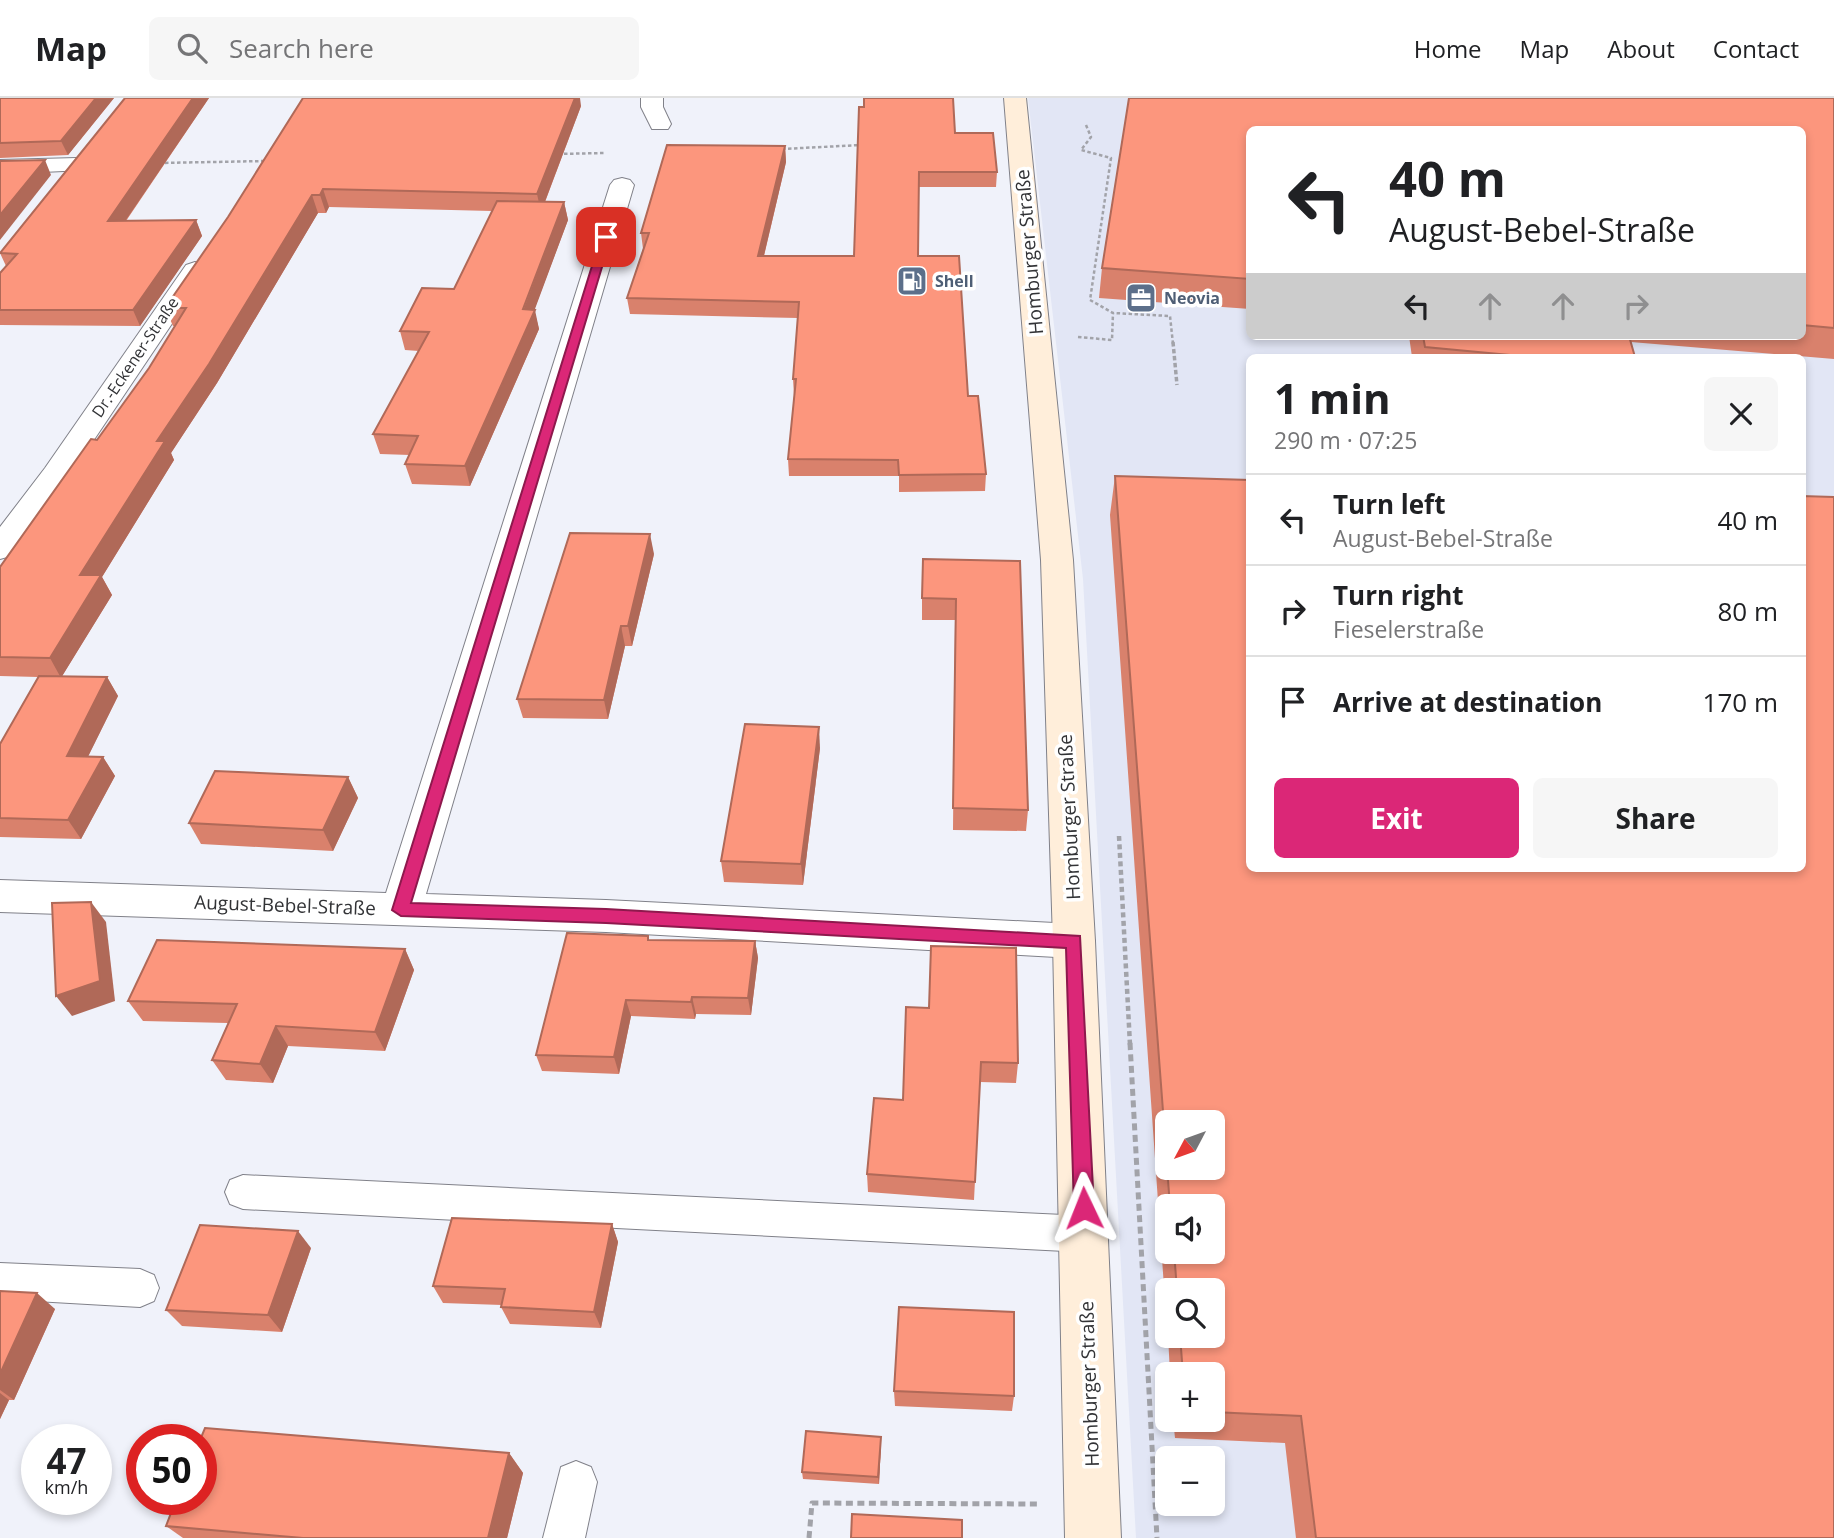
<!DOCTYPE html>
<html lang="en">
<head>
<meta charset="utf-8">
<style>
  :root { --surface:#fff; --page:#f6f6f6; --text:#202124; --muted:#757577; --line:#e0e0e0; --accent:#db2777 }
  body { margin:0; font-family:"Open Sans",sans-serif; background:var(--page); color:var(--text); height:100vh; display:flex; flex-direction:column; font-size:26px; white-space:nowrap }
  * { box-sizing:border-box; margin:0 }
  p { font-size:23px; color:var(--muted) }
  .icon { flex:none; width:38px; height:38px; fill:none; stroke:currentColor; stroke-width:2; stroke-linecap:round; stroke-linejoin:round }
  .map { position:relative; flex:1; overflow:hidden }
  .panel { position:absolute; left:1246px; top:256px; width:560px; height:518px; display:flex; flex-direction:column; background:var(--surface); border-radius:10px; box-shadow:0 4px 10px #0003 }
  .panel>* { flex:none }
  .top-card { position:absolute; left:1246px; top:28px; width:560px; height:214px; border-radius:10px; box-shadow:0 4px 10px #0003; background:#fff; color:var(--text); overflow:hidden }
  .needle { width:46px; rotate:229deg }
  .controls { position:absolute; left:1155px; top:1012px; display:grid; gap:14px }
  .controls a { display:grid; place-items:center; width:70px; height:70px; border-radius:10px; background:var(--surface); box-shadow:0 4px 10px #0003; font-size:35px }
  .speed { position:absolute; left:21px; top:1326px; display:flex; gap:14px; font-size:35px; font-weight:700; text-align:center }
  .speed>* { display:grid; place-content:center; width:91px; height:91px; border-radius:50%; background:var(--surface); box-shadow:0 4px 10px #0003; line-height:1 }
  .speed small { font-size:18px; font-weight:400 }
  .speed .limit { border:10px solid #d22; background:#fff; color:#111 }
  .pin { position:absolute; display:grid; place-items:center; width:60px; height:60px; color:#fff; margin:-30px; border-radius:14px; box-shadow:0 4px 10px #0006 }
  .me { position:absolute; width:77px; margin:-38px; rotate:358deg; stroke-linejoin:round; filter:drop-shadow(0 0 5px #0008) }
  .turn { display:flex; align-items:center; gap:24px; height:147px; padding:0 28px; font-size:32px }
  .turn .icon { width:91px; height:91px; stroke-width:2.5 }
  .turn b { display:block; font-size:49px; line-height:60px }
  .lanes { display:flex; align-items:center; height:66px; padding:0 28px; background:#0003; justify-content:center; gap:35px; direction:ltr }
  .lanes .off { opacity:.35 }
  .round { display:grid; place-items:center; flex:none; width:74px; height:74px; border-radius:10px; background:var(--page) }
  .headline { display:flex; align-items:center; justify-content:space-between; height:119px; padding:0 28px }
  h1 { font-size:42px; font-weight:700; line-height:52px }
  .primary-button { display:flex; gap:14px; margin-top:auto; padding:14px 28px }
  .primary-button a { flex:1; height:80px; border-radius:10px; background:var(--accent); color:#fff; font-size:28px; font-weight:700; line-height:80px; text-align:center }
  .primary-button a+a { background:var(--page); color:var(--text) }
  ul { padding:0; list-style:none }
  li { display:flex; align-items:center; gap:21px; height:91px; padding:0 28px; border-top:2px solid var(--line) }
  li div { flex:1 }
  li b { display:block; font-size:26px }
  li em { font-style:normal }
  header { display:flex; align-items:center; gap:42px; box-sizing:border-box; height:98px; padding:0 35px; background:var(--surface); border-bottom:2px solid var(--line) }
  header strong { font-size:33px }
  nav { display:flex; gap:38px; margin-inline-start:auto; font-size:24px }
  .search { width:490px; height:63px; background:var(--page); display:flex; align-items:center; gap:18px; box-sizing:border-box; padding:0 24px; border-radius:10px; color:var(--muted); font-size:26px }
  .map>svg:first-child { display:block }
</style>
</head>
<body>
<header>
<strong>Map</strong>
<div class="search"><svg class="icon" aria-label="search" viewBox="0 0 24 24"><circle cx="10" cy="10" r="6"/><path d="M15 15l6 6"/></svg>Search here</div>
<nav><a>Home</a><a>Map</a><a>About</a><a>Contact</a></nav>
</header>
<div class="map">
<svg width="1834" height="1440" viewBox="0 0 1834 1440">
  <rect width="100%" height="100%" fill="#f0f2fa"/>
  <path fill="#e2e6f5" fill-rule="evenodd" d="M 1028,0 L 1834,0 L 1834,1440 L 1136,1440 L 1083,481 ZM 1250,32 L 1802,32 L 1802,238 L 1250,238 ZM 1250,259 L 1802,259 L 1802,770 L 1250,770 ZM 1167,1024 L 1213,1024 L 1213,1069 L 1167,1069 ZM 1167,1108 L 1213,1108 L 1213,1153 L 1167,1153 ZM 1167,1192 L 1213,1192 L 1213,1237 L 1167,1237 ZM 1167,1276 L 1213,1276 L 1213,1321 L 1167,1321 ZM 1167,1360 L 1213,1360 L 1213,1405 L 1167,1405 Z"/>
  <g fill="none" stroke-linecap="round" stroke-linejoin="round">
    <g stroke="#808189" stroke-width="2">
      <g id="service">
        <polygon points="243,1077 1085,1118 1098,1124 1104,1136 1098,1148 1085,1154 243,1111 230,1106 225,1094 230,1082"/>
        <polygon points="0,1165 140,1171 154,1177 159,1190 154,1203 140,1209 0,1201"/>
        <polygon points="576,1363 591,1369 597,1384 585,1440 543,1440 561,1369"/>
      </g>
    </g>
    <g stroke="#808189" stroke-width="2">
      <g id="minor">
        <polygon points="641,0 663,0 663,9 671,26 668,31 652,31 641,9"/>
        <polygon points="77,60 85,62 89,67 85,72 0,76 0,62"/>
        <polygon points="622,80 630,82 634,87 426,796 606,802 1074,826 1089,831 1095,843 1089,855 1074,860 606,834 0,814 0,782 386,795 610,87 614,82"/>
        <polygon points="195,164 204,167 208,172 71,376 11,458 0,461 0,429 45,370 186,167"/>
      </g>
    </g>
    <g stroke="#808189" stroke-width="2">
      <polygon id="secondary" points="1004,0 1026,0 1073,462 1095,843 1121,1440 1065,1440 1053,843 1041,462"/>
    </g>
    <g stroke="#a2a3a9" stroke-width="2.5" stroke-dasharray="3.5 2.5" stroke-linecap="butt">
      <polyline points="1086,27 1091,39 1081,52 1111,60 1090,202 1113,215 1170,218 1173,246"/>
      <polyline points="782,51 861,47"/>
      <polyline points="558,56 605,55"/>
      <polyline points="159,65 266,63"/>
      <polyline points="1078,239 1112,242 1113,215"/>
    </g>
    <polyline stroke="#a2a3a9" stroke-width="3.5" stroke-dasharray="4.5 2.5" stroke-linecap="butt" points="1173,244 1177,287"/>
    <polyline stroke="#a2a3a9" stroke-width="4.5" stroke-dasharray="5 3.5" stroke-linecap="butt" points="1119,738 1130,947"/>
    <g stroke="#a2a3a9" stroke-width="5" stroke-dasharray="7 4.5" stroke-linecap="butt">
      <polyline points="1130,945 1157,1440"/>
      <polyline points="809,1440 812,1405 1038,1406"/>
    </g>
    <use href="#service" fill="#fff" fill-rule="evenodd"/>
    <use href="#minor" fill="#fff" fill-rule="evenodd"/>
    <use href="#secondary" fill="#ffeeda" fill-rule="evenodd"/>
  </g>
  <g fill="#d9816c" fill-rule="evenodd">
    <polygon points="0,0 114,0 68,57 0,60"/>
    <polygon points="125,0 209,0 126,123 196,122 202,138 140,228 0,227 0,175 6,168 0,155"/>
    <polygon points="1129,0 1834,0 1834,261 1631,244 1635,259 1412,259 1409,238 1802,238 1802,32 1250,32 1250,211 1099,200 1102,170"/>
    <polygon points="581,8 545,104 564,104 568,122 534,212 539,231 470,388 412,386 405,366 410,357 380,356 373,336 419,253 405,252 400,233 454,191 492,113 329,109 326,115 318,115 217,285 171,355 174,362 102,479 112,497 62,578 107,579 118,598 88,658 103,659 115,678 81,741 0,739 0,646 38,579 0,578 0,469 97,342 149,270 175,228 173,228 165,210 228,119"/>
    <polygon points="859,9 955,35 997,74 996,89 919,89 918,158 968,298 986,376 985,393 899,394 899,378 789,378 788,361 794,298 793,281 798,220 630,216 627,200 643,151 641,135 785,48 786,64 764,158 854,158"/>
    <path d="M 1115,378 L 1834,1440 L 1296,1440 L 1285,1345 L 1175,1340 L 1173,1321 L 1213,1321 L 1213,1276 L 1170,1276 L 1168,1237 L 1213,1237 L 1213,1192 L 1167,1192 L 1167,1232 L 1110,417 ZM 1167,1108 L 1213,1108 L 1213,1153 L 1167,1153 Z"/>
    <polygon points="654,456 632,548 625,548 608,621 523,620 517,601"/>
    <polygon points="1020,463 1028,712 1026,733 953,732 955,522 922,522 922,500"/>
    <polygon points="820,650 803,787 724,784 721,763"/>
    <polygon points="348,679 358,700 333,753 201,746 189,725"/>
    <polygon points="648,838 649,842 755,843 758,860 751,917 696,916 695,921 631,918 619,976 542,973 536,957"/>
    <polygon points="405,851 414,872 385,953 288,948 273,985 226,982 212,962 228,925 143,923 128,903"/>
    <polygon points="906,909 1018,965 1016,985 980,984 974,1102 868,1094 867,1076 903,1002"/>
    <polygon points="612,1126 618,1144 601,1230 510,1226 501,1209 502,1207 443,1205 433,1188"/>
    <polygon points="311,1150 282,1234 182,1228 166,1212"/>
    <polygon points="0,1193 55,1211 14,1302 9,1302 0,1321"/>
    <polygon points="894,1293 1014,1298 1012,1313 895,1308"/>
    <polygon points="881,1346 879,1386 803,1381 802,1374"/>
    <polygon points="509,1355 523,1375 507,1440 183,1440 166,1428"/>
  </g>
  <g fill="#b06958">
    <polygon points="96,0 114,0 68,57 61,43"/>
    <polygon points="193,0 209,0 115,138 108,123"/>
    <polygon points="575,0 580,0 581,8 541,114 537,96"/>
    <polygon points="785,48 786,64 760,174 758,158"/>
    <polygon points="45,62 51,77 0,142 0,117"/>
    <polygon points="323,91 329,109 326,115 320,97"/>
    <polygon points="312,97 318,115 217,285 171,355 174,362 102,479 112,497 61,580 50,560 80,477 157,343"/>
    <polygon points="564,104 568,122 532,219 535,212 539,231 470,388 465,368"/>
    <polygon points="196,122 202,138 140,228 133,212"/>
    <polygon points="650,436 654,456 632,548 628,528"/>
    <polygon points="621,528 625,548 608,621 604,602"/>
    <polygon points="107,579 118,598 79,677 67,658"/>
    <polygon points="819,629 820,650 803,787 801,766"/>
    <polygon points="103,659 115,678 81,741 68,722"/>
    <polygon points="348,679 358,700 333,753 323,732"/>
    <polygon points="91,804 106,824 115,903 72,918 56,898"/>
    <polygon points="755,843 758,860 751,917 748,900"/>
    <polygon points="405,851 414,872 385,953 375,934"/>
    <polygon points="692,899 696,916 695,921 691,904"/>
    <polygon points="626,902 631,918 619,976 614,959"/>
    <polygon points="276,928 288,948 273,985 260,966"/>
    <polygon points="612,1126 618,1144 601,1230 594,1214"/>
    <polygon points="298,1133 311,1150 282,1234 268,1217"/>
    <polygon points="37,1195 55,1211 14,1302 0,1292 0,1276"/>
    <polygon points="0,1295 9,1302 0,1321"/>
    <polygon points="881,1339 881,1346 879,1386 878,1379"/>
    <polygon points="509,1355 523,1375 507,1440 488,1440"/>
  </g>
  <g fill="#fc967d" stroke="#b06958" stroke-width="2">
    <polygon points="0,0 96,0 61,43 0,45"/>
    <polygon points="125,0 193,0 108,123 196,122 133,212 0,212 0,175 17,156 0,155"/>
    <polygon points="303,0 575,0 537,96 323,91 320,97 312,97 209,266 157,343 165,343 80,477 101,477 50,560 0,559 0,469 91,341 97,342 149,270 186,210 165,210 228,119"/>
    <polygon points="864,0 953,0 955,35 993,35 997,74 919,74 918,158 959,158 968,298 978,298 986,376 899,377 898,362 788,361 796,281 793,281 799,204 627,200 649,135 641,135 667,47 785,48 758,158 854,158 859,9 864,9"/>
    <polygon points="1129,0 1834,0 1834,230 1802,227 1802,32 1250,32 1250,181 1102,170"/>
    <polygon points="45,62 0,117 0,63"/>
    <polygon points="497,103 564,104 523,211 535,212 465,368 405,366 418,338 373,336 429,234 400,233 422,190 454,191"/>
    <polygon points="1423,238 1629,238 1635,259 1530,259 1425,249"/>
    <polygon points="1115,378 1250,382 1250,770 1802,770 1802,398 1834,399 1834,1440 1316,1440 1301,1318 1213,1314 1213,1276 1183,1276 1180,1237 1213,1237 1213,1192 1177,1192 1174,1153 1213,1153 1213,1108 1170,1108 1167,1069 1213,1069 1213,1024 1167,1024 1167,1066"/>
    <polygon points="570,435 650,436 628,528 621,528 604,602 517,601"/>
    <polygon points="923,461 1020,463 1028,712 953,710 956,501 922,500"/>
    <polygon points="39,578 107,579 67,658 103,659 68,722 0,720 0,646"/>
    <polygon points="745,626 819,629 801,766 721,763"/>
    <polygon points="215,673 348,679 323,732 189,725"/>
    <polygon points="91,804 100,883 56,898 52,805"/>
    <polygon points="567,835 648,838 648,842 755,843 748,900 692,899 691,904 626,902 614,959 536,957"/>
    <polygon points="157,842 405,851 375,934 276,928 260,966 212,962 237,906 128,903"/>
    <polygon points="931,848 1016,850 1018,965 981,964 975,1084 867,1076 874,1000 903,1002 906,909 929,910"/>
    <polygon points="452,1120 612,1126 594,1214 501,1209 505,1191 433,1188"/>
    <polygon points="200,1127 298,1133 268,1217 166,1212"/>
    <polygon points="0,1193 37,1195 0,1276"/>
    <polygon points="899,1209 1014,1214 1014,1298 894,1293"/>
    <polygon points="205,1330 509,1355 488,1440 303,1440 166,1428 176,1402 201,1402 201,1342 200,1342"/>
    <polygon points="806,1333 881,1339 878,1379 802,1374"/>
    <polygon points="852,1416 962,1422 962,1440 851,1440"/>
  </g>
  <polygon fill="#db2777" stroke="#8e194d" stroke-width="2" points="606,136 611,139 411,805 606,811 1080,838 1094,1110 1091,1116 1084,1119 1077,1116 1074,1110 1066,850 606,825 401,818 392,812 601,139"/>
  <defs>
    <g id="fuel-square" transform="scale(1.575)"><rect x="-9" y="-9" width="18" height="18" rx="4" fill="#5c6f8a" stroke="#fff"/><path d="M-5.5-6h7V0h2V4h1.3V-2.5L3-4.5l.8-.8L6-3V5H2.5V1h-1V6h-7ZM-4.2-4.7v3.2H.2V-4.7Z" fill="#fff"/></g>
    <g id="office-square" transform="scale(1.575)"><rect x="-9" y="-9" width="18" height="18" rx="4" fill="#5c6f8a" stroke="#fff"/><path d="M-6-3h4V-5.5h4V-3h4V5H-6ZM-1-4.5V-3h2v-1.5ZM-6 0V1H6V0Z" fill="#fff"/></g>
  </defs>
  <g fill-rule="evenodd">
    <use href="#fuel-square" x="912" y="183"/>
    <use href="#office-square" x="1141" y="200"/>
  </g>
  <g text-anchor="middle" stroke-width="7" stroke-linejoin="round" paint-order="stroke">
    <g font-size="16" font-weight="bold" fill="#4e5e75" stroke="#fff" text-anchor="start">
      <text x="935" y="189">Shell</text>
      <text x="1164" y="206">Neovia</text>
    </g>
    <g font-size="16" fill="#323336" stroke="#fff">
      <text transform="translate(135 259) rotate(-56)" y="6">Dr.-Eckener-Straße</text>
    </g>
    <g font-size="19" fill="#323336" stroke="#fff">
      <text transform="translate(1029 154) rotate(-95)" y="7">Homburger Straße</text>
      <text transform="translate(1069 719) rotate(-93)" y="7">Homburger Straße</text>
      <text transform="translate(285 807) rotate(2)" y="7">August-Bebel-Straße</text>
      <text transform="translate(1089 1286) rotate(-92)" y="7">Homburger Straße</text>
    </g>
  </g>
</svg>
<div class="controls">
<a><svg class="needle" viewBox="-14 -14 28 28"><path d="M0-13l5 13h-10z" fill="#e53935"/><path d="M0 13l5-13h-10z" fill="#757577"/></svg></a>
<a><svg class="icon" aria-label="sound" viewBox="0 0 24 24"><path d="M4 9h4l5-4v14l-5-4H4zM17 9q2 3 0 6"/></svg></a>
<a><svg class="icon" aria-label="search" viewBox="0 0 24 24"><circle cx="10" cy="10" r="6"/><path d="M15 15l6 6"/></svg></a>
<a>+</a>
<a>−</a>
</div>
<div class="speed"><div>47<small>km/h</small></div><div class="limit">50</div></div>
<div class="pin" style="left:606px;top:139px;background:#d93025"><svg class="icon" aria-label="arrive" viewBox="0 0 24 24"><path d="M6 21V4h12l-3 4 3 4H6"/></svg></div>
<svg class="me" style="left:1084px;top:1110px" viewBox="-20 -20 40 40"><path d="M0-17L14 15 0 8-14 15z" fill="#db2777" stroke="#fff" stroke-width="4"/></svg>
<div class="top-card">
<div class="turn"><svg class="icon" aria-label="left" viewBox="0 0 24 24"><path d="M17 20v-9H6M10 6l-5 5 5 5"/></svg><div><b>40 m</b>August-Bebel-Straße</div></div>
<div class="lanes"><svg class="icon" aria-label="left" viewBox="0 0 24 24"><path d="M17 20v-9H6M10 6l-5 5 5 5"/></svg><svg class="icon off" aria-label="ahead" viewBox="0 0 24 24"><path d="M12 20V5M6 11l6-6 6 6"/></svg><svg class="icon off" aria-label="ahead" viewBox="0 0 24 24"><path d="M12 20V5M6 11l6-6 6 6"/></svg><svg class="icon off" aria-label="right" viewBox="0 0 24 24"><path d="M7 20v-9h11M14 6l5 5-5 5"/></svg></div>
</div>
<section class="panel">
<div class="headline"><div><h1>1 min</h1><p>290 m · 07:25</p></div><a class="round"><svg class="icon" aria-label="close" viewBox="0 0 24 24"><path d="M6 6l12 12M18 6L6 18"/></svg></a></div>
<ul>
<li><svg class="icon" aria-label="left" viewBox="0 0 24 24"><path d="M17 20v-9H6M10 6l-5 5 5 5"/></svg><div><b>Turn left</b><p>August-Bebel-Straße</p></div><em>40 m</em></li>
<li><svg class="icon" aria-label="right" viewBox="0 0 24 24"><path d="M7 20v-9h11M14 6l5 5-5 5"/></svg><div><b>Turn right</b><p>Fieselerstraße</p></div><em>80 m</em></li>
<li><svg class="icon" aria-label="arrive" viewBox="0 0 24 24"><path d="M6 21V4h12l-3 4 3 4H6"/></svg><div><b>Arrive at destination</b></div><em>170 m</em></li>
</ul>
<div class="primary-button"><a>Exit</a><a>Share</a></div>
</section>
</div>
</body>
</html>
